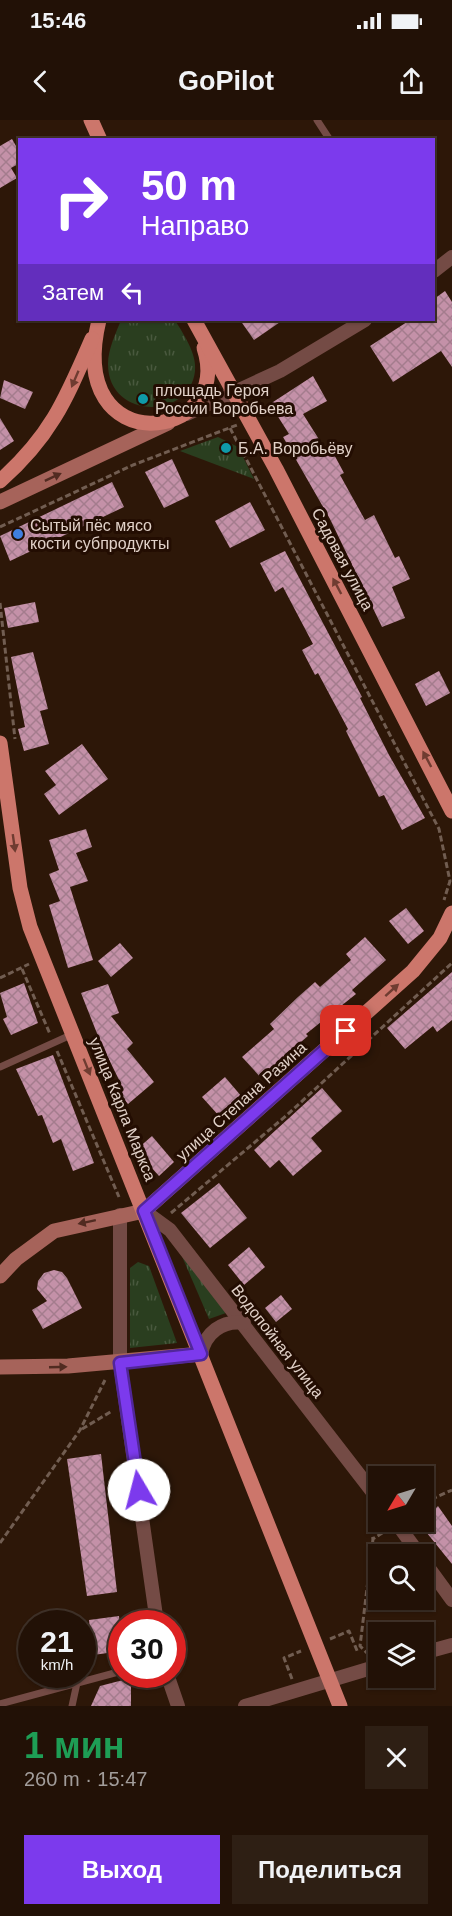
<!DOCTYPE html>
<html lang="ru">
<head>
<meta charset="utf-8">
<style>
  :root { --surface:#221106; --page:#2e1f14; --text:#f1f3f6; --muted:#a29d9b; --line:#3f3128; --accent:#7c3aed }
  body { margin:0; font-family:Helvetica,sans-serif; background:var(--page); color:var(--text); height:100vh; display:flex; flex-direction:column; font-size:22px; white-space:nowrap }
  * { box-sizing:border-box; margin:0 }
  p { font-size:20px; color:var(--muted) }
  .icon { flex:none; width:33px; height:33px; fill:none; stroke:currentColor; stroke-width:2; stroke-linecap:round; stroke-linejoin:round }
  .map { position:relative; height:1586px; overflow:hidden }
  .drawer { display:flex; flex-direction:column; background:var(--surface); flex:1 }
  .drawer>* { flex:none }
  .top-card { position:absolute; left:18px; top:18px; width:417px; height:183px; border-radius:0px; box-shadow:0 2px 4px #0004,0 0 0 2px var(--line); background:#7c3aed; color:#fff; overflow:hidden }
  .needle { width:39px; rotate:232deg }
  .tools { position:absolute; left:368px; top:1346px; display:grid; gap:12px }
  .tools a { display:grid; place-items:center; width:66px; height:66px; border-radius:0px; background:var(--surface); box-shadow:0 2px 4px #0004,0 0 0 2px var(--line); font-size:30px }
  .speed { position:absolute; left:18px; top:1490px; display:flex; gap:12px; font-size:30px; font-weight:700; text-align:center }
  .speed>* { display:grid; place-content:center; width:78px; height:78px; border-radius:50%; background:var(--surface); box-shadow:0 2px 4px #0004,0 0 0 2px var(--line); line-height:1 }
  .speed small { font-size:15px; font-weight:400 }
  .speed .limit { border:9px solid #d22; background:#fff; color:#111 }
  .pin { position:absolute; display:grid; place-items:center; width:51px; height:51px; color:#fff; margin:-26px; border-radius:12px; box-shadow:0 3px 9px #0006 }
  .me { position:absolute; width:66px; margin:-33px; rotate:352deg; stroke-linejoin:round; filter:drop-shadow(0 0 4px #0008) }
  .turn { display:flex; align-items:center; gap:21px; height:126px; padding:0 24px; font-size:27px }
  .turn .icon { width:78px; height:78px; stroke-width:2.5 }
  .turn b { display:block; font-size:42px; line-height:51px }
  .then { display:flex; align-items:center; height:57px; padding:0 24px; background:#0003; gap:12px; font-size:22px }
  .round { display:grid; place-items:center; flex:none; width:63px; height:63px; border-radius:0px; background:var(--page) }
  .head { display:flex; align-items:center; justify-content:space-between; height:102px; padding:0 24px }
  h1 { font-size:36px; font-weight:800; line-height:45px; color:#1e9e55 }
  .action { display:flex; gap:12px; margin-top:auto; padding:12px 24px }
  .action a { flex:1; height:69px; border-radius:0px; background:var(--accent); color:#fff; font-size:24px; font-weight:800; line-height:69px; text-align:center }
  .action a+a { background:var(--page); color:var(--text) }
  .status { display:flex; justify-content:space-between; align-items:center; height:42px; padding:0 30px; background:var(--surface); direction:ltr }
  .status svg { height:16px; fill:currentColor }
  header { display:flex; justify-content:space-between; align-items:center; height:78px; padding:0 24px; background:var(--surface); font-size:27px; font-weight:800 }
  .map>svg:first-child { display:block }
</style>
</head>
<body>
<div class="status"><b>15:46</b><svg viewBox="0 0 49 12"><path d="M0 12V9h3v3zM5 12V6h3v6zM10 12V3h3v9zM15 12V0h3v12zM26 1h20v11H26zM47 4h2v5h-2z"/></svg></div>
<header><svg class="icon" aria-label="back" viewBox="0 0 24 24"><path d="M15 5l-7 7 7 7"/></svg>GoPilot<svg class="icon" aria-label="share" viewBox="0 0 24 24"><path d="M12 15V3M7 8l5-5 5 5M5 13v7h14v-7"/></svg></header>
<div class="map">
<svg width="452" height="1586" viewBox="0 0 452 1586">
  <defs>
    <pattern id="grass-tufts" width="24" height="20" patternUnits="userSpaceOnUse" patternTransform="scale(1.5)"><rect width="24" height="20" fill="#2a3e1f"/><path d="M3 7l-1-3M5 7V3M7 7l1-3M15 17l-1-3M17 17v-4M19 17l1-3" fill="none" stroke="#49593e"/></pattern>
    <pattern id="building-cross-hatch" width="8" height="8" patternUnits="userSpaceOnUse" patternTransform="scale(1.5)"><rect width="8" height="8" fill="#c491a8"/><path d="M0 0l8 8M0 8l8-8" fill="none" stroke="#a47c8d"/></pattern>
  </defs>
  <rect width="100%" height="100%" fill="#2d1708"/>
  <g fill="url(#grass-tufts)">
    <path d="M 121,200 L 175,200 C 183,214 197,233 195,251 C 190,300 108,300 108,244 C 108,229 116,213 121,200 Z"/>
    <polygon points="218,317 238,327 254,359 180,331"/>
    <polygon points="181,1134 226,1193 209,1199"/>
    <polygon points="138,1142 149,1146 177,1223 130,1228 130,1148"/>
  </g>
  <g fill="url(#building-cross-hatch)">
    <polygon points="12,19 20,33 20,43 11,48 17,58 0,68 0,26"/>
    <polygon points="445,171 452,182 452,247 441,231 393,262 370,226 410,200 434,200 434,179"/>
    <polygon points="240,200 283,200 254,220"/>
    <polygon points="313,256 327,281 303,294 327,332 331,329 344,353 340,355 365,400 374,395 395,438 399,436 410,459 392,467 405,498 382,507 330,399 283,317 289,314 270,284"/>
    <polygon points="4,260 33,272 25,289 0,278"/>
    <polygon points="0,298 14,321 0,330"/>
    <polygon points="172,339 189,376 164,388 145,352"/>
    <polygon points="112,362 124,387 10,441 0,416"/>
    <polygon points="250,382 265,410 230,428 215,401"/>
    <polygon points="285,431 362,577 360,578 389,635 425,698 402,710 384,675 379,677 346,611 348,609 318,553 315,555 302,530 313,524 283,467 275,472 260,443"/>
    <polygon points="35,482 39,502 8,508 4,488"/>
    <polygon points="33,532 48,589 40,591 49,624 24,631 18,609 25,607 11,537"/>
    <polygon points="439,551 450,573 426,586 415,564"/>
    <polygon points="82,624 108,659 59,695 44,674 56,665 45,651"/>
    <polygon points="86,709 92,727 76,733 88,761 70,767 93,840 68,848 49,785 60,781 49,754 59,750 49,720"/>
    <polygon points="406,788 424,811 408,824 389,801"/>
    <polygon points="365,817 386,840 352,870 356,874 306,914 308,916 280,940 283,942 263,960 242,937 274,909 270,904 298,877 315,862 320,867 351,840 346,834"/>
    <polygon points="120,823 133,838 111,857 98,841"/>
    <polygon points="452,852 452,900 437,912 433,906 405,929 387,908"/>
    <polygon points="24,863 38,903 11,915 3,899 7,897 0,873"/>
    <polygon points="108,864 119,893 111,896 133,923 127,929 154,962 128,984 114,968 120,962 100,921 81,873"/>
    <polygon points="53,935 94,1043 73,1051 61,1019 53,1023 42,995 38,996 16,949"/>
    <polygon points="225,957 242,977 220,997 202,977"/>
    <polygon points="322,968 342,991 311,1018 322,1031 293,1056 279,1040 270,1048 254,1030"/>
    <polygon points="152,1016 174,1042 159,1056 136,1030"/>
    <polygon points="219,1063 247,1098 210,1128 181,1093"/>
    <polygon points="249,1127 265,1147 244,1165 228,1145"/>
    <polygon points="54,1150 62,1152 67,1158 82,1188 43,1209 32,1190 47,1181 37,1169 38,1161 44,1153"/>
    <polygon points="281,1175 292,1189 276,1202 265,1188"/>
    <polygon points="101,1334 117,1472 87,1476 67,1339"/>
    <polygon points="438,1386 452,1406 452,1444 418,1402 423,1401"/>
    <polygon points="119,1496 122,1531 93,1535 89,1500"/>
    <polygon points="131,1558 131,1586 91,1586 100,1566"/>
  </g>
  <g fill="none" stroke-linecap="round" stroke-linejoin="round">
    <g stroke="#715d51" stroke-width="3" stroke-dasharray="6 3" stroke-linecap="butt">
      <polyline points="230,308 439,709 450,761 444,780"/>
      <polyline points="0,407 133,345 237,305"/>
      <polyline points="0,483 15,619"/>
      <polyline points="22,849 50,914"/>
      <polyline points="0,858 29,844"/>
      <polyline points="57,931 119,1077"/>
      <polyline points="171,1093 287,995 452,843"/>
      <polyline points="82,1309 112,1291"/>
      <polyline points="423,1383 452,1370"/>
      <polyline points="370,1390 373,1419"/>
      <polyline points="0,1423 80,1310 105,1260"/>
      <polyline points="330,1519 349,1511 358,1533"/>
      <polyline points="369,1535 360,1526 373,1419 385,1411"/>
      <polyline points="292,1559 284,1538 301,1531"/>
    </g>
    <g stroke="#744b45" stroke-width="7">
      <polyline points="317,0 330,20"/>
      <polyline points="0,947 73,914"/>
      <polyline points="0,1584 122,1551"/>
      <polyline points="72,1586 77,1563"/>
    </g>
    <g stroke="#744b45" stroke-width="14">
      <polyline points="434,151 452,137"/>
      <polyline points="187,294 280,251 365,200"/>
      <polyline points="144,1091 170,1110 378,1379"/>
      <polyline points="120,1095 120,1243 157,1503"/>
      <path d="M 201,1234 C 205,1213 222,1200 244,1203"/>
      <polyline points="395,1401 419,1434"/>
      <polyline points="423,1440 452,1480"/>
      <polyline points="423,1533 452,1525"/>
      <polyline points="167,1554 178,1586"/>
      <polyline points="245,1586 378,1546"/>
    </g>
    <g stroke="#a6635a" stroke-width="15">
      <polyline points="0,382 168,303"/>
      <polyline points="0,1156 16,1139 54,1111 144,1091"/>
      <polyline points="0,1247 68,1246 201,1234"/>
    </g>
    <g stroke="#cc766b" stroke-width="15">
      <polyline points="91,0 100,20"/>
      <path d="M 99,200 C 64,344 235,322 204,228"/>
      <polyline points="194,200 276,349 452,691"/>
      <path d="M 0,361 C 51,316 66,279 92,219"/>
      <polyline points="0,623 20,768 30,807 340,1586"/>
      <polyline points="144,1091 413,851 440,818 452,793"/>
    </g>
  </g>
  <defs><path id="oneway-solid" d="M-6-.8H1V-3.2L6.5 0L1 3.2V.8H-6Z" transform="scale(1.5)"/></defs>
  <g fill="#6f3c31">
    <use href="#oneway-solid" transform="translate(75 259) rotate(113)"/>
    <use href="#oneway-solid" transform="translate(337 466) rotate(-118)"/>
    <use href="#oneway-solid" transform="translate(427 639) rotate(-118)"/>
    <use href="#oneway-solid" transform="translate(14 723) rotate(82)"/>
    <use href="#oneway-solid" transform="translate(392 870) rotate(-42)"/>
    <use href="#oneway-solid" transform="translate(87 947) rotate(68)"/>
  </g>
  <g fill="#512b21">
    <use href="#oneway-solid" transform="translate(53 357) rotate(-25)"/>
    <use href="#oneway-solid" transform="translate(87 1102) rotate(168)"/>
    <use href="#oneway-solid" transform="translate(58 1247) rotate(-2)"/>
  </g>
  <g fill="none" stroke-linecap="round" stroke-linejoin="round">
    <g stroke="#51269a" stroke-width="15">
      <polyline id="route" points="139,1370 120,1243 201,1234 144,1091 346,911"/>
    </g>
    <use href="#route" stroke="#7c3aed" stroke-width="10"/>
  </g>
  <g fill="#0f9aa8" stroke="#230d02" stroke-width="2">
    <circle cx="143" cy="279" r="6"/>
    <circle cx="226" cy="328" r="6"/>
  </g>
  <circle fill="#3f7fe0" stroke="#230d02" stroke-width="2" cx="18" cy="414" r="6"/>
  <g text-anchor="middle" stroke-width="6" stroke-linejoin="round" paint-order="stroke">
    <g font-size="16" fill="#e1d1c8" stroke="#230d02" text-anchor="start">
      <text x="155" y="276">площадь Героя<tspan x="155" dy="18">России Воробьева</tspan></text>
      <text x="238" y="334">Б.А. Воробьёву</text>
      <text x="30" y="411">Сытый пёс мясо<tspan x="30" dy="18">кости субпродукты</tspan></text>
    </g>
    <g font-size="16" fill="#e1d1c8" stroke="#230d02">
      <text transform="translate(343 439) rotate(62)" y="6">Садовая улица</text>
      <text transform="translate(241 981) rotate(-42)" y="6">улица Степана Разина</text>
      <text transform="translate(123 989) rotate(68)" y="6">улица Карла Маркса</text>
      <text transform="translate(278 1221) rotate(52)" y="6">Водопойная улица</text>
    </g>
  </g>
</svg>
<div class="tools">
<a><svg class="needle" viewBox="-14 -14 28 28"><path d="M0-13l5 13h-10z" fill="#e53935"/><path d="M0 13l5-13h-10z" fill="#a29d9b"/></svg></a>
<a><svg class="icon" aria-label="search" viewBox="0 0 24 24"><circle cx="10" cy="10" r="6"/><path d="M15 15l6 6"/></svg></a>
<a><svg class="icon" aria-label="layers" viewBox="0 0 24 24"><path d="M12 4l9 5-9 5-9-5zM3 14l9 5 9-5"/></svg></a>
</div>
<div class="speed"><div>21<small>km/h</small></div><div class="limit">30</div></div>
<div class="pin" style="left:346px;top:911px;background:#d93025"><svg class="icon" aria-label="arrive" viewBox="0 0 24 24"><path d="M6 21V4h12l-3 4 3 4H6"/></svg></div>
<svg class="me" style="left:139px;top:1370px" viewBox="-20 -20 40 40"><circle r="19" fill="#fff"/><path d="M0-13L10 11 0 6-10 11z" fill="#7c3aed"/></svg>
<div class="top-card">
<div class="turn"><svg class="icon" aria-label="right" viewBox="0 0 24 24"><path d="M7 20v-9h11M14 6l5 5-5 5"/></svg><div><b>50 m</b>Направо</div></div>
<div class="then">Затем<svg class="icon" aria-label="left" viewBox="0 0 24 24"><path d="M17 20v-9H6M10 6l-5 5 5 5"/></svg></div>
</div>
</div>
<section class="drawer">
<div class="head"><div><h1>1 мин</h1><p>260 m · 15:47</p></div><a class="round"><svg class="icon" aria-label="close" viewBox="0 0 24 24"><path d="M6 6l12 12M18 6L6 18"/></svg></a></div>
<div class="action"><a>Выход</a><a>Поделиться</a></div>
</section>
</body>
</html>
